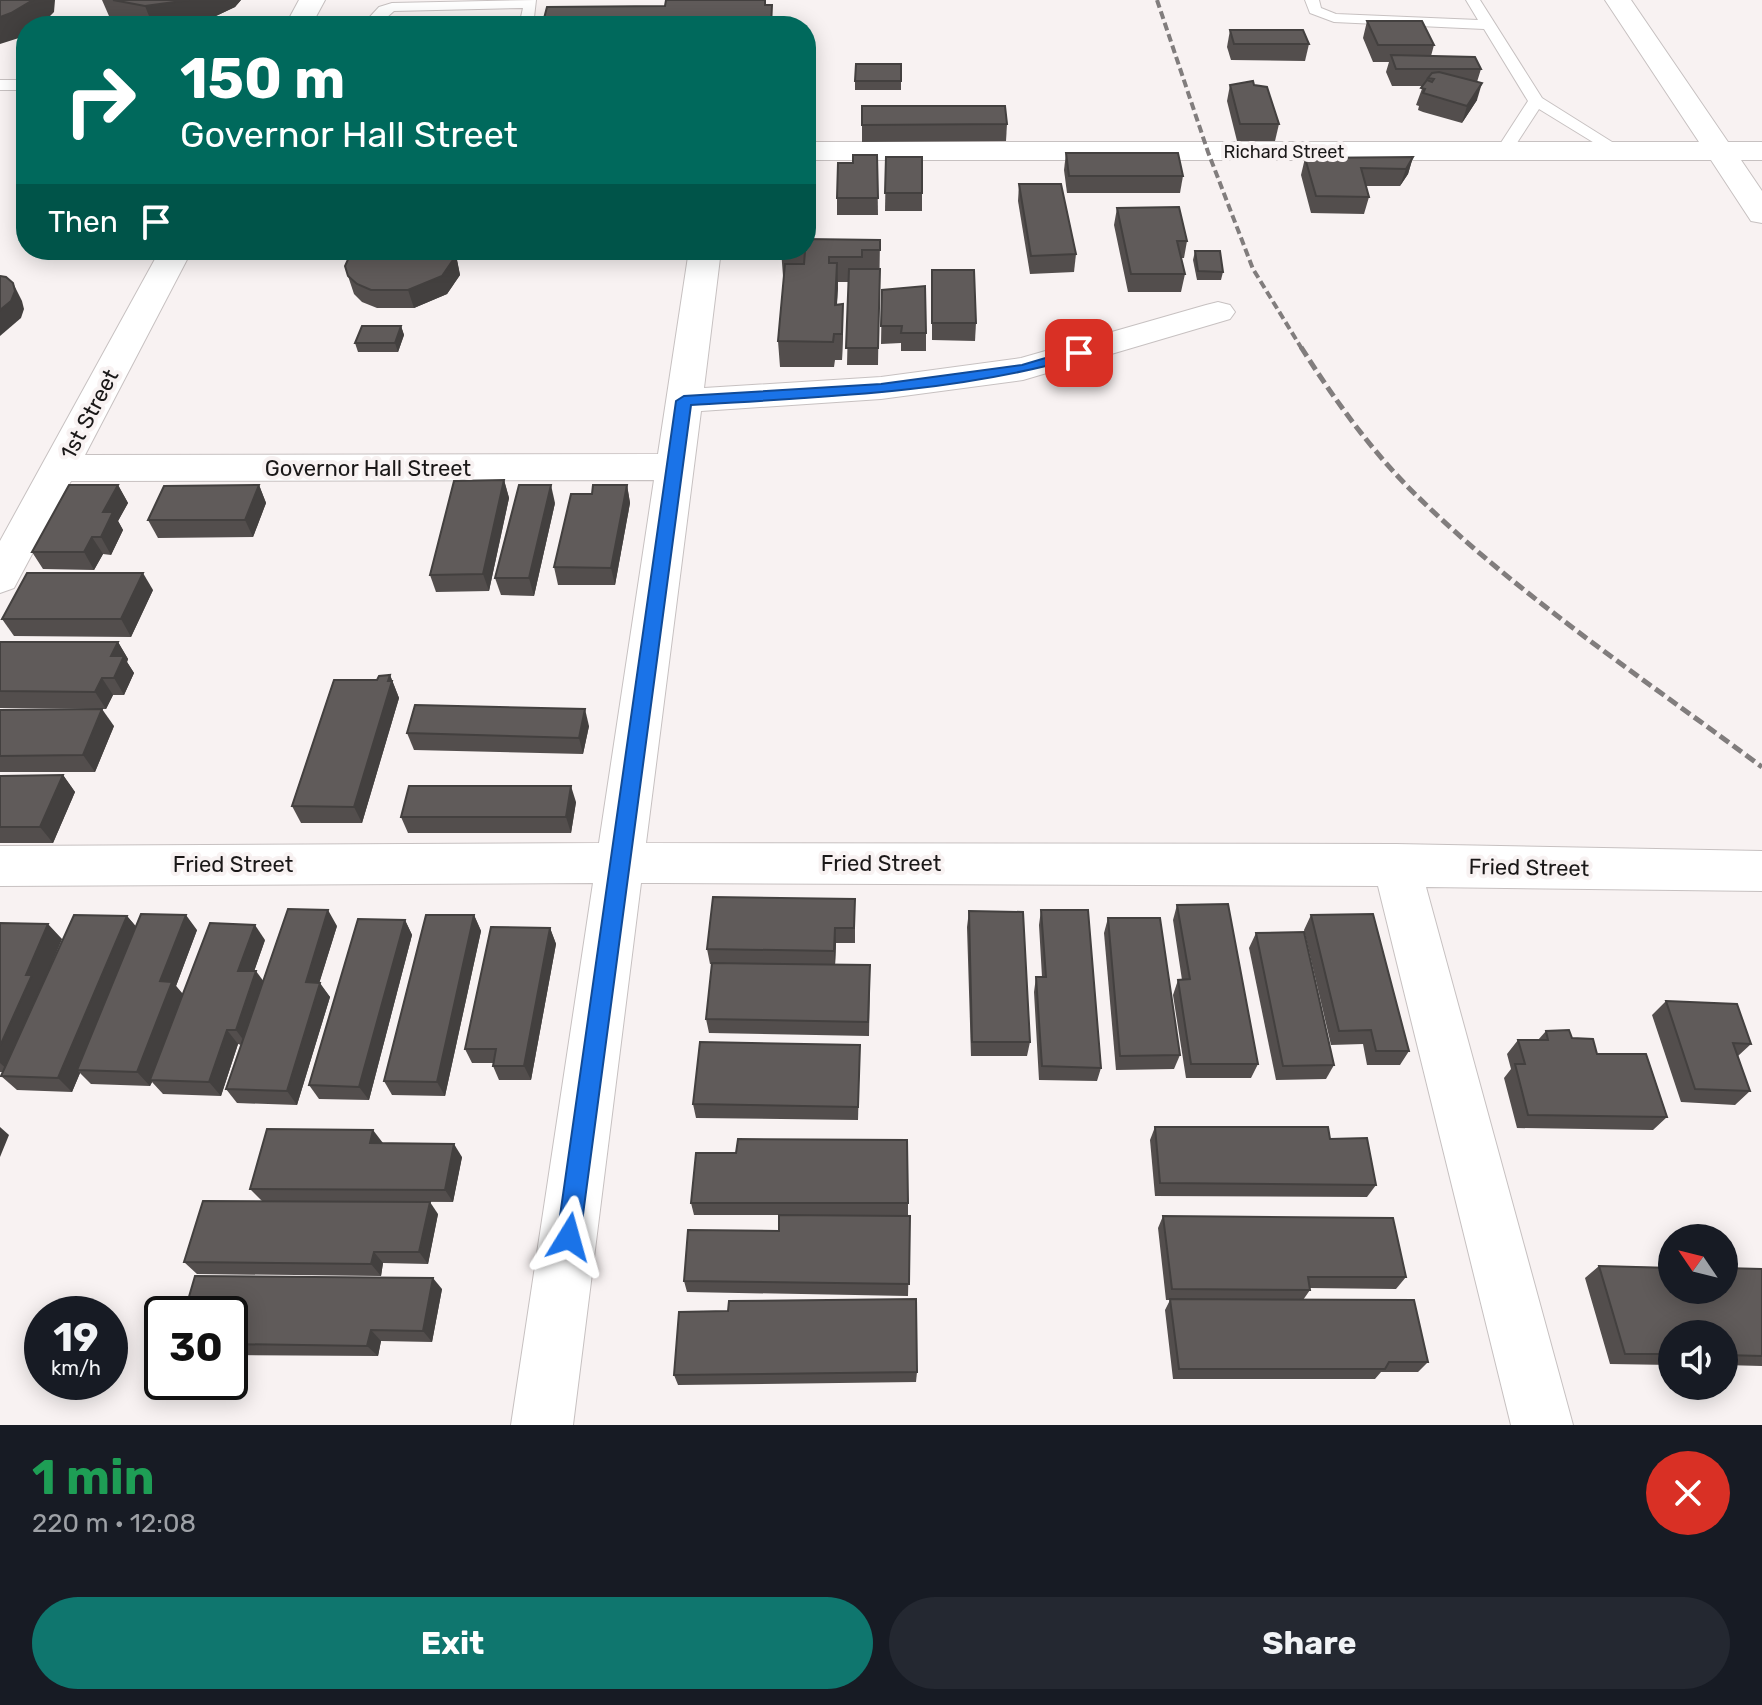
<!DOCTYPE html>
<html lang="en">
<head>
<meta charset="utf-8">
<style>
  :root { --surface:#171b24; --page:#242831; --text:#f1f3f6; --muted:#9ea1a6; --accent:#0f766e }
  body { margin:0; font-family:Rubik,sans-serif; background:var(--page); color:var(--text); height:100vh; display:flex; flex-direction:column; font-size:30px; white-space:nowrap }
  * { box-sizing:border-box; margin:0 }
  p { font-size:26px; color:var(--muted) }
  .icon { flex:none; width:44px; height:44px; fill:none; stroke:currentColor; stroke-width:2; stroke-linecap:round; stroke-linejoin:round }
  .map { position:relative; height:1425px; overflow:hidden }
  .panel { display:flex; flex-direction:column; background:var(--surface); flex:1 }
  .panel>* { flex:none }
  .guide { position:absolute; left:16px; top:16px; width:800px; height:244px; border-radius:32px; box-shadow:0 4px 20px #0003; background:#00695c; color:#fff; overflow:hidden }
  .needle { width:52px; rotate:305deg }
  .tools { position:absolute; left:1658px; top:1224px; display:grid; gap:16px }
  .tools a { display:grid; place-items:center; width:80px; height:80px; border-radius:50%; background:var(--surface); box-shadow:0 4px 20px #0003; font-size:40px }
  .speed { position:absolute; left:24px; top:1296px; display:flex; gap:16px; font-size:40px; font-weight:700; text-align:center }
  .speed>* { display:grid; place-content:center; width:104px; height:104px; border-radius:50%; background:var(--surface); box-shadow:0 4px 20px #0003; line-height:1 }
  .speed small { font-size:20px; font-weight:400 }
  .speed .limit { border:4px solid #111; border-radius:12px; background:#fff; color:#111 }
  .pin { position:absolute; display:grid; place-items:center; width:68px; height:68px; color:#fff; margin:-34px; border-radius:16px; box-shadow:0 4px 12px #0006 }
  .me { position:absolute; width:88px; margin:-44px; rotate:8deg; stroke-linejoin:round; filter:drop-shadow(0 0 6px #0008) }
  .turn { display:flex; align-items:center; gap:28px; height:168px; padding:0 32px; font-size:36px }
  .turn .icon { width:104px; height:104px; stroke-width:2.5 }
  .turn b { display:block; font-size:56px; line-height:68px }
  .then { display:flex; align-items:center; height:76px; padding:0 32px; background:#0003; gap:16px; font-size:30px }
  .round { display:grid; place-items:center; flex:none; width:84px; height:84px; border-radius:42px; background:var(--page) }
  .head { display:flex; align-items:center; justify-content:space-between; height:136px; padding:0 32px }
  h1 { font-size:48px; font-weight:700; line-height:60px; color:#1e9e55 }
  .button { display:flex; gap:16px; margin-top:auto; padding:16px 32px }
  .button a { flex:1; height:92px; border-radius:48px; background:var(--accent); color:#fff; font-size:32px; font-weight:700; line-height:92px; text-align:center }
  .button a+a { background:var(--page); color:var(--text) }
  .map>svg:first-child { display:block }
</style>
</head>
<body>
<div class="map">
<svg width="1762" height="1425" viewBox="0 0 1762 1425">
  <rect width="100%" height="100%" fill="#f8f2f2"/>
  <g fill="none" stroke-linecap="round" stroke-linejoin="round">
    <g stroke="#c7c1c1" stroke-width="2">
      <g id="lane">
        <polygon points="536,0 533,26 519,26 523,8 394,11 377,26 318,26 325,22 366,21 379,7 392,3"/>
        <polygon points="1305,0 1319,0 1321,8 1336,14 1478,20 1466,0 1480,0 1542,98 1628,152 1620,157 1614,155 1539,109 1509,155 1497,155 1495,152 1528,101 1484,29 1334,22 1310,13"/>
        <rect x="0" y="80" width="26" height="10"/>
      </g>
    </g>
    <g stroke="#c7c1c1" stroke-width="2">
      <g id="street">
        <polygon points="299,0 325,0 311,26 285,26"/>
        <polygon points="1605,0 1631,0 1728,142 1762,142 1762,160 1741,160 1762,191 1762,223 1751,221 1711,160 806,160 806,142 1699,142"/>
        <polygon points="160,250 192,250 85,455 658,454 689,250 721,250 704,388 881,377 1021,358 1206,305 1218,302 1230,305 1235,312 1230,319 1023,380 881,399 701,411 646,843 1396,844 1762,851 1762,891 1426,887 1573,1425 1511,1425 1378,886 661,883 641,883 573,1425 511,1425 593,883 0,886 0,846 599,843 654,480 71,481 14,588 0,593 0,541"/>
      </g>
    </g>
    <use href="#lane" fill="#fff" fill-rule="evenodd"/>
    <use href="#street" fill="#fff" fill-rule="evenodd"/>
    <polyline stroke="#817d7d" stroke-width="4" stroke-dasharray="8 4" stroke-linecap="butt" points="1157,0 1208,152 1253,269 1302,349"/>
    <path stroke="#817d7d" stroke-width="5" stroke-dasharray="11 5" stroke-linecap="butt" d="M 1301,347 C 1334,399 1372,452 1417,496 C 1519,596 1647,681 1762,767"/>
  </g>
  <g fill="#534e4d">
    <polygon points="102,0 241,0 235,7 199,24 180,26 135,26 119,23 109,16"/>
    <polygon points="1367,21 1434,45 1431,56 1481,69 1477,82 1477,100 1462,123 1423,112 1418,110 1419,106 1416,105 1423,86 1392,86 1386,72 1389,62 1373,62 1363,38"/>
    <polygon points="1230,30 1309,44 1305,61 1231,60 1227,47"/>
    <polygon points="901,64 901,90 855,90 855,81"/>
    <polygon points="1230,85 1279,124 1275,141 1237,141 1227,101"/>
    <polygon points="862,106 1007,124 1006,141 862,142"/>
    <polygon points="1066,153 1183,176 1180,193 1067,193 1064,170"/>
    <polygon points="877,155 878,215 837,215 837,198 853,163"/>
    <polygon points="886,157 922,193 922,211 885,211"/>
    <polygon points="1413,157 1408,174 1400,186 1366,186 1369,197 1364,214 1311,213 1301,175 1305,158"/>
    <polygon points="1019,184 1076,254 1074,272 1030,274 1018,201"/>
    <polygon points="1117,208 1187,241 1184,258 1181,258 1185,274 1181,292 1128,292 1114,225"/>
    <polygon points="880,240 878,365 847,365 849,282 838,282 837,305 843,330 842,360 835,360 834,367 780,367 778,341 784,276 783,276 781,250"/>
    <polygon points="455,250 460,275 447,294 414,308 377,308 362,302 354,294 348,276"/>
    <polygon points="1195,251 1223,272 1221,280 1197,280 1193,260"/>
    <polygon points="932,270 976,323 975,341 932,340"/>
    <polygon points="882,290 926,333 926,351 901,351 901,343 881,344"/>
    <polygon points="401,326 404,335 398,352 358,352 355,343"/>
    <polygon points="504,480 509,498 489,591 436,592 430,575"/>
    <polygon points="118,485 128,503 118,521 123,530 111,555 103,554 94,570 43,569 32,552"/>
    <polygon points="259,485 266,503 253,537 158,538 148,520"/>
    <polygon points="627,485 630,503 615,585 558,585 554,567 592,494"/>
    <polygon points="555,503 534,596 501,595 495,578"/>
    <polygon points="153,590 131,637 14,636 2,619"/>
    <polygon points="0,642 118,642 128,659 127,662 134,673 124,695 113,695 106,709 0,708"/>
    <polygon points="390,675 399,698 362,823 301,823 292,806 377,680"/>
    <polygon points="0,710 114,726 95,772 0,772"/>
    <polygon points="589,726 583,754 414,750 407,733"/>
    <polygon points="63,775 75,792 53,843 0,843 0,776"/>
    <polygon points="576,802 571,833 408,833 401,817"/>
    <polygon points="855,899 855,943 836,943 835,965 870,980 869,1036 709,1033 706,1019 712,964 710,964 707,949"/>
    <polygon points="1177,905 1258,1064 1251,1078 1186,1078 1173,995 1178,980 1182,980 1173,920"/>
    <polygon points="1041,910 1101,1068 1097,1081 1039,1080 1034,992 1036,977 1042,977 1039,925"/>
    <polygon points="969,911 1030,1042 1027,1056 971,1056 967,927"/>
    <polygon points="474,915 481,931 445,1096 392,1095 384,1081"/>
    <polygon points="1311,915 1409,1051 1400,1065 1367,1065 1363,1044 1331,1045 1304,930"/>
    <polygon points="127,916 136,927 197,930 176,986 183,994 265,940 254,971 263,981 337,926 319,983 330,997 297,1105 237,1103 226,1089 241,1045 238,1044 221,1096 163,1094 152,1082 150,1086 91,1084 80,1073 72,1092 17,1090 1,1076 3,1072 0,1072 0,923 62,939 42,986"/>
    <polygon points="1108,918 1180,1055 1174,1069 1116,1070 1104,933"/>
    <polygon points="405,920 412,935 369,1100 319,1099 309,1085"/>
    <polygon points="550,928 556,944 531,1080 499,1080 493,1066 493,1063 472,1063 465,1049"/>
    <polygon points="1256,933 1334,1065 1326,1079 1276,1080 1249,948"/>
    <polygon points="1666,1001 1751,1044 1738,1056 1750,1091 1735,1105 1681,1102 1652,1015"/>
    <polygon points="1546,1031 1572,1038 1597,1054 1667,1117 1653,1130 1517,1128 1504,1078 1511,1069 1507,1054 1518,1040 1538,1040"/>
    <polygon points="860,1045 858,1120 696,1118 693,1104"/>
    <polygon points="1155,1127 1330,1139 1376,1185 1367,1197 1155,1196 1150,1140"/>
    <polygon points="462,1157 453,1202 262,1201 250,1189"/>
    <polygon points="691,1203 908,1203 908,1215 782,1215 910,1216 908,1296 687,1292 684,1281 779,1231 779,1215 694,1215"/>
    <polygon points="438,1214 428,1264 383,1263 381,1276 197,1274 184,1262"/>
    <polygon points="1163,1216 1406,1277 1396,1289 1309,1288 1310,1290 1303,1300 1428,1362 1418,1372 1381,1372 1375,1379 1173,1379 1165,1310 1170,1300 1166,1300 1158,1228"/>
    <polygon points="1599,1266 1762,1269 1762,1366 1724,1365 1724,1334 1672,1334 1672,1365 1610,1364 1585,1278"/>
    <polygon points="442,1289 432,1342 381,1341 378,1356 230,1355 230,1314"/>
    <polygon points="917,1372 916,1382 678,1385 674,1375"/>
  </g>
  <g fill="#43403f">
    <polygon points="33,0 55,0 54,12 40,26 26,26 26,35 22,37 0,44 0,17"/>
    <polygon points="189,0 241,0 235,7 199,24 180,26 153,26 145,6"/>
    <polygon points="1482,83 1477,100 1462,123 1467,106"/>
    <polygon points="1413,157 1408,174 1400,186 1406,169"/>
    <polygon points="455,250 460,275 447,294 414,308 408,290"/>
    <polygon points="837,263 838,288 835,330 835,305"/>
    <polygon points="13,283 22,301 24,309 21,318 0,336 0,310"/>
    <polygon points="843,304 843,330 842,360 842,334"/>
    <polygon points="401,326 404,335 398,352 395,343"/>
    <polygon points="504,480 509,498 489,591 483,574"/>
    <polygon points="118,485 128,503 118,521 123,530 111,555 101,537 103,512"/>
    <polygon points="259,485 266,503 253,537 245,520"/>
    <polygon points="551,485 555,503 534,596 529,578"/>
    <polygon points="627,485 630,503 615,585 611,568"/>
    <polygon points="92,537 103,554 94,570 84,552"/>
    <polygon points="143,573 153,590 131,637 121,619"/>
    <polygon points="118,642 128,659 127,662 134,673 124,695 114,678 111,656"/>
    <polygon points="390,675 399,698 362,823 354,807"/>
    <polygon points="102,678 113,695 106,709 95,692"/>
    <polygon points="102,709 114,726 95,772 83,755"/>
    <polygon points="585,709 589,726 583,754 579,738"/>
    <polygon points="63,775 75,792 53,843 40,827"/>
    <polygon points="571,786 576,802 571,833 566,817"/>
    <polygon points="328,910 337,926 315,997 306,982"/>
    <polygon points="186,915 197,930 176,986 184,996 150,1080 152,1082 150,1086 137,1072 160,981"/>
    <polygon points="474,915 481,931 445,1096 437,1082"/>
    <polygon points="127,916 140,931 77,1070 80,1073 72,1092 58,1078"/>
    <polygon points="405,920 412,935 369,1100 359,1087"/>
    <polygon points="48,924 62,939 42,986 46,990 10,1072 0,1063 0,1046 26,975"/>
    <polygon points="255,925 265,940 249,986 238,971"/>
    <polygon points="550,928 556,944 531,1080 524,1066"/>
    <polygon points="835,928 836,943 835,966 834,951"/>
    <polygon points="256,971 267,986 247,1045 236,1030"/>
    <polygon points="320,983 330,997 297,1105 287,1091"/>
    <polygon points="227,1030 238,1044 221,1096 209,1082"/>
    <polygon points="0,1127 9,1135 0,1157"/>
    <polygon points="373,1130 383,1143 370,1143"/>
    <polygon points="454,1144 462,1157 453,1202 445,1190"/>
    <polygon points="430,1202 438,1214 428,1264 419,1252"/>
    <polygon points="374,1252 383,1263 381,1276 371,1264"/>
    <polygon points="433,1278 442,1289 432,1342 423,1331"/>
    <polygon points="371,1330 381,1341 378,1356 367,1346"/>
  </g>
  <g fill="#605b5a" stroke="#43403f" stroke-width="2">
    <polygon points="0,0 33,0 11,13 0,17"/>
    <polygon points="113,0 189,0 145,6"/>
    <polygon points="666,0 765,0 765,5 772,5 771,26 542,26 547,7 665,6"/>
    <polygon points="1367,21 1422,21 1434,45 1378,45"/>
    <polygon points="1230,30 1303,30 1309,44 1234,44"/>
    <polygon points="1391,55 1475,57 1481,69 1396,69"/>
    <polygon points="856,64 901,64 901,81 855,81"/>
    <polygon points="1439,72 1482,83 1467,106 1423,93 1425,89 1421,88 1427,80 1432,82 1434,79 1428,78 1432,73"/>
    <polygon points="1253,81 1254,85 1267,87 1279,124 1240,124 1230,85"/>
    <polygon points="862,106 1005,106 1007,124 862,125"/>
    <polygon points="1066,153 1178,153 1183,176 1069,176"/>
    <polygon points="853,155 877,155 878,198 837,198 838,163 853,163"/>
    <polygon points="886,157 922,157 922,193 885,193"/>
    <polygon points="1413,157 1406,169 1361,168 1369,197 1316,196 1305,158"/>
    <polygon points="1019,184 1061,184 1076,254 1031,256"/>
    <polygon points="1179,207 1187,241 1177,241 1185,274 1131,274 1117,208"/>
    <polygon points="806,239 880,240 880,250 862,250 862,257 829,257 829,263 837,263 835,305 843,304 842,334 834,334 833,342 778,341 785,264 804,264 805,251 781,251 781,250 806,250"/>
    <polygon points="357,250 454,250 455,257 442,276 408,290 371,290 357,284 348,276 345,266 350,255"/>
    <polygon points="1195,251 1220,251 1223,272 1198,271"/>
    <polygon points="849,269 880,269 878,348 846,348"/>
    <polygon points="932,270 974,270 976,323 932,323"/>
    <polygon points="0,276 6,277 13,283 15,291 11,301 0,310"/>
    <polygon points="925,286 926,333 901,333 902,326 881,326 882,290"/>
    <polygon points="362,326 401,326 395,343 355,343"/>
    <polygon points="504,480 483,574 430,575 454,481"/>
    <polygon points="69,485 118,485 103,512 113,512 101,537 92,537 84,552 32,552"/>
    <polygon points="259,485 245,520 148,520 164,486"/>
    <polygon points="519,485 551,485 529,578 495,578"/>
    <polygon points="593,485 627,485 611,568 554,567 571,494 592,494"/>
    <polygon points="27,573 143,573 121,619 2,619"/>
    <polygon points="0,642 118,642 111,656 124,656 114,678 102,678 95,692 0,691"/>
    <polygon points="390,675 388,681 392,681 354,807 292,806 334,680 377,680 379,676"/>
    <polygon points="415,705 585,709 579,738 407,733"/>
    <polygon points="102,709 83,755 0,756 0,710"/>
    <polygon points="63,775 40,827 0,827 0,776"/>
    <polygon points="409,786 571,786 566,817 401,817"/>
    <polygon points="713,897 855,899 854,928 835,928 834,951 707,949"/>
    <polygon points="1228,904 1258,1064 1191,1064 1178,980 1190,979 1177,905"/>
    <polygon points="288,909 328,910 306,982 320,983 287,1091 226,1089"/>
    <polygon points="1041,910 1088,910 1101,1068 1042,1066 1036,977 1046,977"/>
    <polygon points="969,911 1023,912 1030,1042 972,1042"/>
    <polygon points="141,914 186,915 160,981 172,982 137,1072 77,1070"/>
    <polygon points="1373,914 1409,1051 1376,1051 1371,1030 1339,1031 1311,915"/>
    <polygon points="74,915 127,916 58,1078 1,1076"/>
    <polygon points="426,915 474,915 437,1082 384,1081"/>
    <polygon points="1108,918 1160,918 1180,1055 1120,1056"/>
    <polygon points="358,919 405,920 359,1087 309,1085"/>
    <polygon points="0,923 48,924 26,975 32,975 0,1046"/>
    <polygon points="210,923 255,925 238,971 256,971 236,1030 227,1030 209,1082 150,1080"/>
    <polygon points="491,927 550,928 524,1066 493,1066 496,1049 465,1049"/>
    <polygon points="1304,932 1334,1065 1283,1066 1256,933"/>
    <polygon points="712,963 870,965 868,1022 706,1019"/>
    <polygon points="1666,1001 1737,1004 1751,1044 1733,1043 1750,1091 1695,1089"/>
    <polygon points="1569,1030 1572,1038 1593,1039 1597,1054 1646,1054 1667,1117 1528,1115 1515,1064 1525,1064 1518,1040 1548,1040 1546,1031"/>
    <polygon points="700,1042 860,1045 858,1107 693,1104"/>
    <polygon points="1155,1127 1328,1127 1330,1139 1367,1138 1376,1185 1160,1183"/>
    <polygon points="267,1129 373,1130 370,1143 454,1144 445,1190 250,1189"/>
    <polygon points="738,1139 907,1140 908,1203 691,1203 696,1153 736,1153"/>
    <polygon points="203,1201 430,1202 419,1252 374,1252 371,1264 184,1262"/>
    <polygon points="779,1215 910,1216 909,1284 684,1281 688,1230 779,1231"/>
    <polygon points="1163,1216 1393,1218 1406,1277 1308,1277 1310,1290 1172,1289"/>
    <polygon points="1599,1266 1672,1268 1672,1290 1724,1290 1724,1268 1762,1269 1762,1356 1724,1355 1724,1334 1672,1334 1672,1354 1625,1354"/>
    <polygon points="195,1276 433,1278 423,1331 371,1330 367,1346 230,1344 230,1314 184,1314"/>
    <polygon points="916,1299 917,1372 674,1375 679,1312 728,1311 729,1301"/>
    <polygon points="1170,1299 1414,1300 1428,1362 1389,1362 1385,1369 1179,1369"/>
  </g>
  <path fill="#1a73e8" stroke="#114b97" stroke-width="2" d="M 1079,348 L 1084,350 L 1084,356 C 956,393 823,397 691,405 L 580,1237 L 577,1246 L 569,1249 L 560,1246 L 557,1237 L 676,401 L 684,396 L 881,384 L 1022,365 Z"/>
  <g text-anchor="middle" stroke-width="8" stroke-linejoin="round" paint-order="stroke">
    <g font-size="18" fill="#1a1818" stroke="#f8f2f2">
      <text x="1284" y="158">Richard Street</text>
    </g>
    <g font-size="22" fill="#1a1818" stroke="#f8f2f2">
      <text transform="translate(89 414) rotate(-62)" y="8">1st Street</text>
      <text x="368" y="476">Governor Hall Street</text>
      <text x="881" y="871">Fried Street</text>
      <text x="233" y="872">Fried Street</text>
      <text transform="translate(1529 867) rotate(1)" y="8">Fried Street</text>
    </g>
  </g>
</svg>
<div class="tools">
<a><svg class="needle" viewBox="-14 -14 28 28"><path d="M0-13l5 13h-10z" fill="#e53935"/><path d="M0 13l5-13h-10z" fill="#9ea1a6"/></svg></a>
<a><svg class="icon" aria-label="sound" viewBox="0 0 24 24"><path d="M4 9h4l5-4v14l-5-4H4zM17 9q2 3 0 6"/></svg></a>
</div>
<div class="speed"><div>19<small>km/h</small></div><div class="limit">30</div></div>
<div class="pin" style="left:1079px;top:353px;background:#d93025"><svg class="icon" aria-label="arrive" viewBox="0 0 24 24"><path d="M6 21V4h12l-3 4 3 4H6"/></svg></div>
<svg class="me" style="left:569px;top:1237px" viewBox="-20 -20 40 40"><path d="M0-17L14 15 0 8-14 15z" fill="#1a73e8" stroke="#fff" stroke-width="4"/></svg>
<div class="guide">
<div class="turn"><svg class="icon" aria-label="right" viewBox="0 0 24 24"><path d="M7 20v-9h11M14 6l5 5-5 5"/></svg><div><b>150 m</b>Governor Hall Street</div></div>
<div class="then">Then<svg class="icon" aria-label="arrive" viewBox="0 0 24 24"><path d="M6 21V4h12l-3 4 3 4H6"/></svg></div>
</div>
</div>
<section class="panel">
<div class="head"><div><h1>1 min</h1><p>220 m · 12:08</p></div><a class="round" style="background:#d93025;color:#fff"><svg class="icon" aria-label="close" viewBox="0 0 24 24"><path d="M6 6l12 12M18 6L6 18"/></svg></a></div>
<div class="button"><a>Exit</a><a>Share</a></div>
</section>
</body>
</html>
